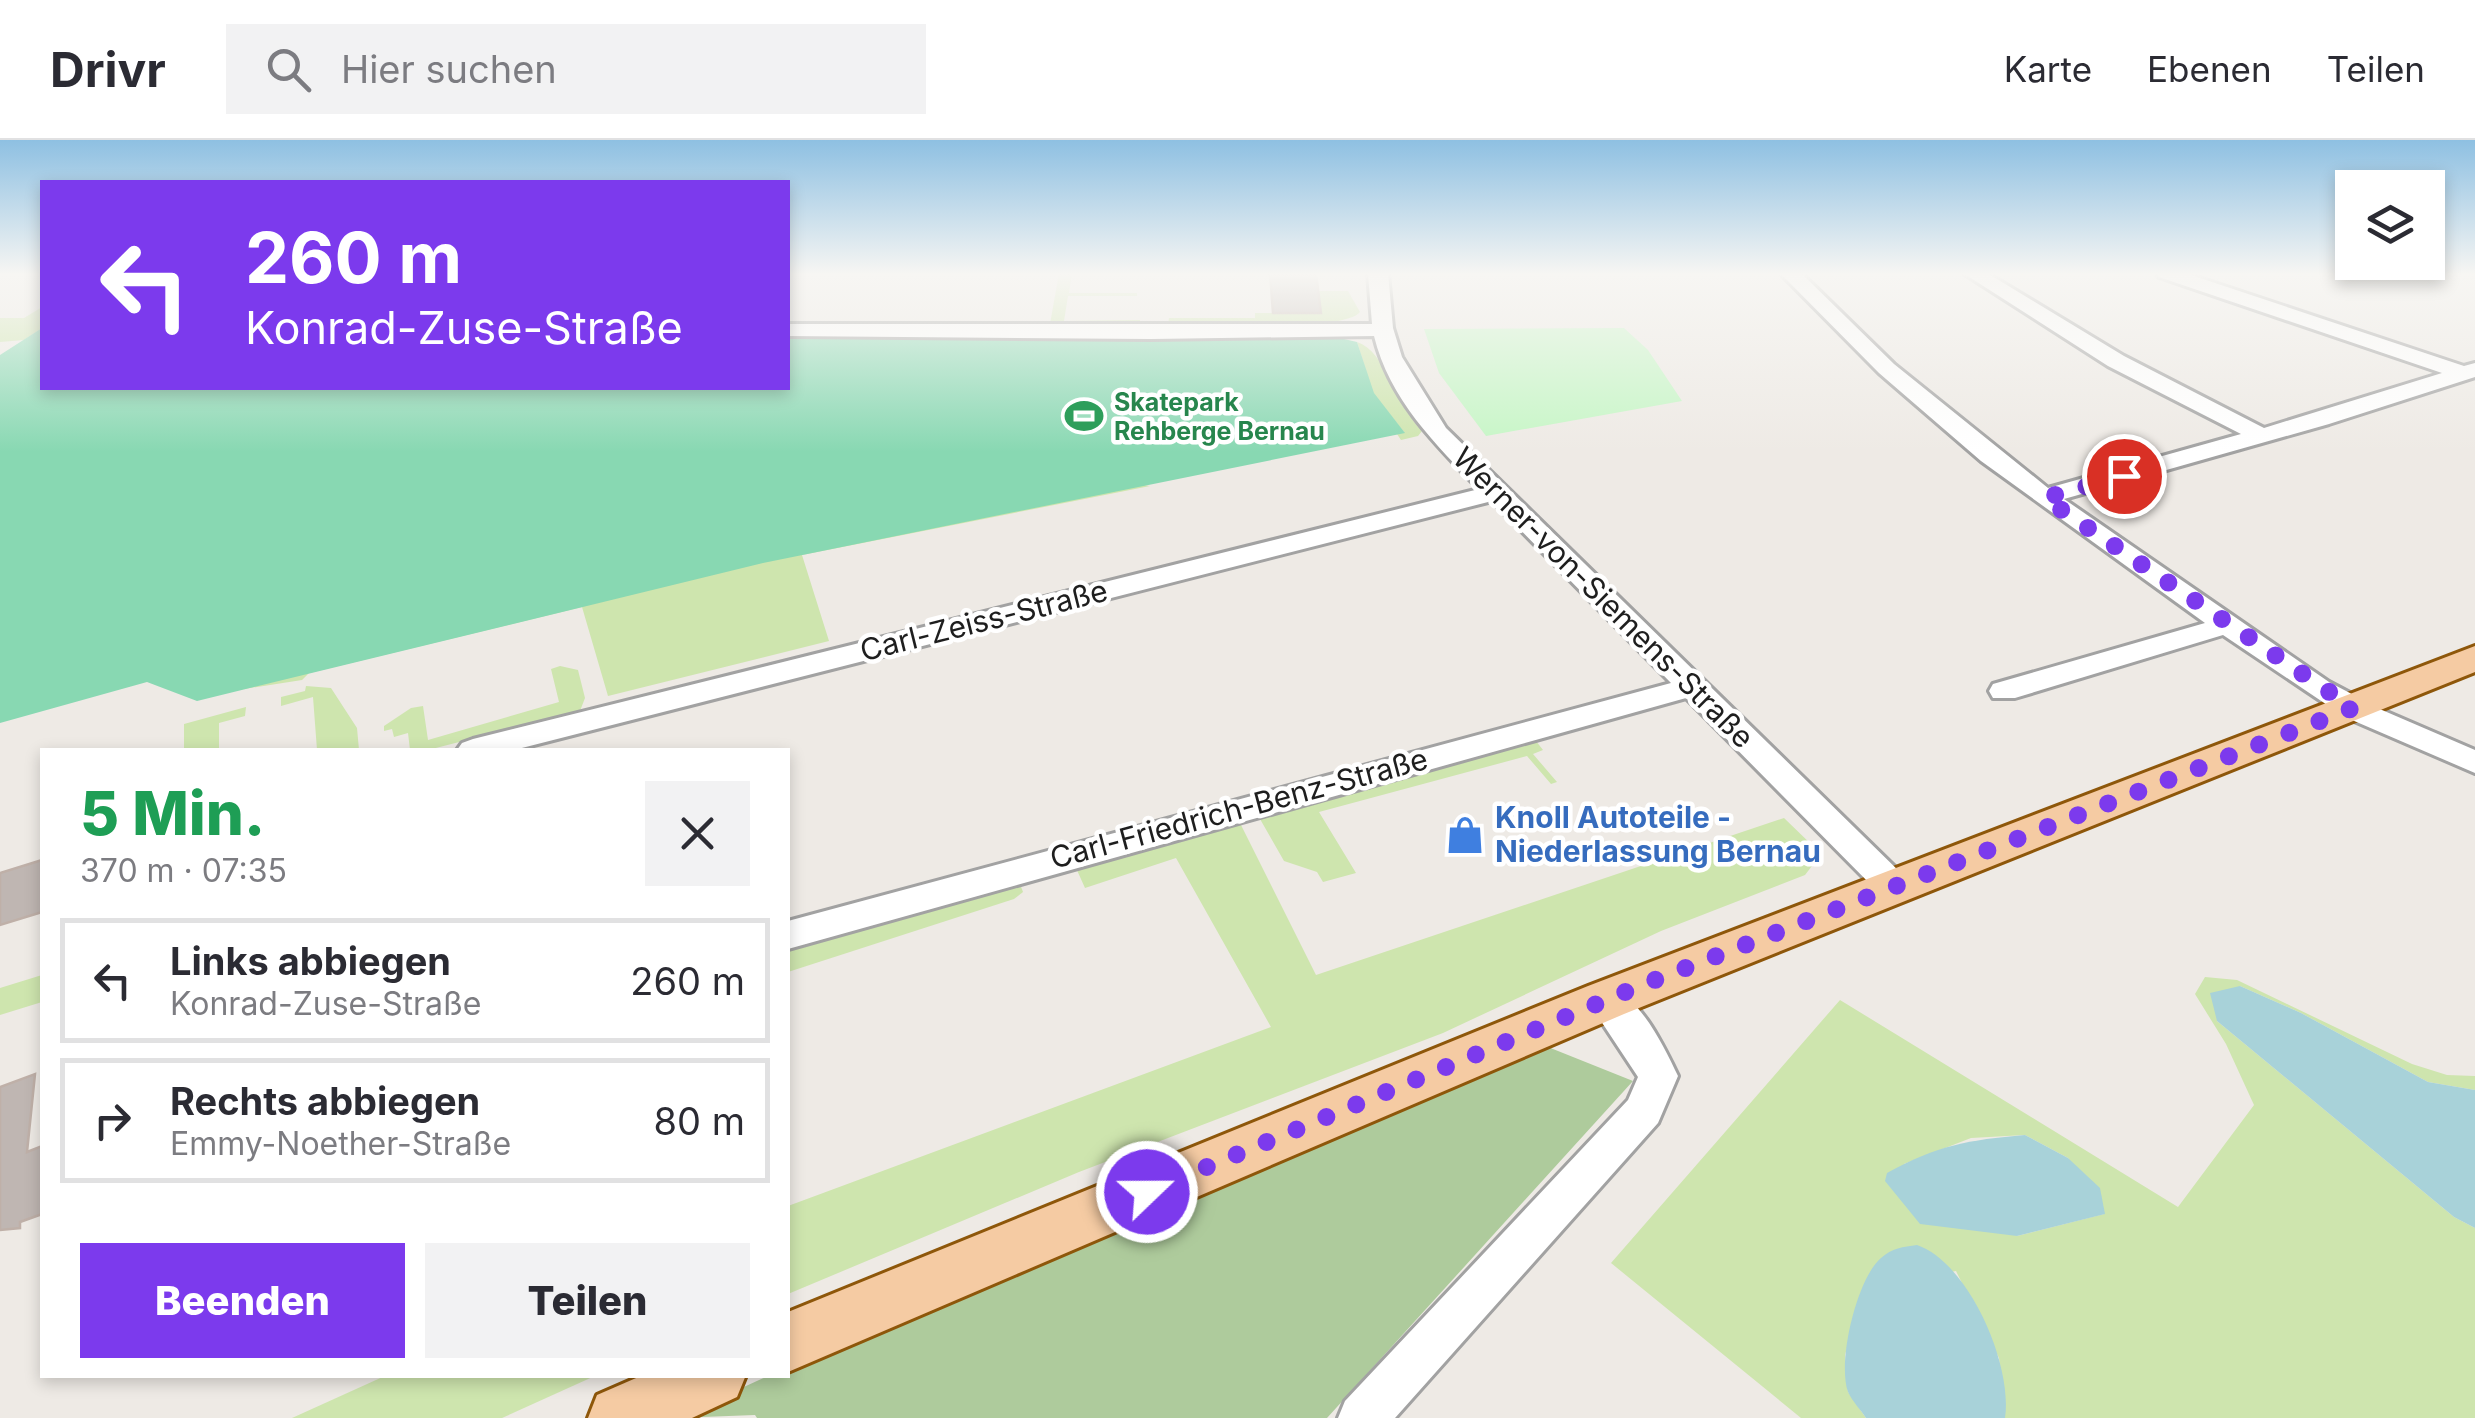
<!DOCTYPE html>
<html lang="de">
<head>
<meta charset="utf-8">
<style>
  :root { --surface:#fff; --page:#f2f2f3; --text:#2b2b33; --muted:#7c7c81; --line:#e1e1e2; --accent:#7c3aed }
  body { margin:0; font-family:Inter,sans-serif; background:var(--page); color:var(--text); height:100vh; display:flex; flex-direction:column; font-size:38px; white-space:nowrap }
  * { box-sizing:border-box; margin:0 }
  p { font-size:32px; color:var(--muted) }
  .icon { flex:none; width:55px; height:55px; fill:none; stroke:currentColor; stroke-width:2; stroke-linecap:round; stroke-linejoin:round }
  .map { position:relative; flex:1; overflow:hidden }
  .panel { position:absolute; left:40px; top:608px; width:750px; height:630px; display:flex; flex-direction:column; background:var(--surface); border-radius:0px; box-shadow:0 5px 15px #0003 }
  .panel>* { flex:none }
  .hud { position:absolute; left:40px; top:40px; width:750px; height:210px; border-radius:0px; box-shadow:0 5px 15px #0003; background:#7c3aed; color:#fff; overflow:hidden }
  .controls { position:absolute; left:2335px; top:30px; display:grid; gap:20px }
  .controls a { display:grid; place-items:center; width:110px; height:110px; border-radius:0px; background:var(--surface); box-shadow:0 5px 15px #0003; font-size:50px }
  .pin { position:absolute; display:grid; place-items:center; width:85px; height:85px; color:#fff; margin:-42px; border:5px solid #fff; border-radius:50%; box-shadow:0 2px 10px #0007 }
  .me { position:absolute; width:110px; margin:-55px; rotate:68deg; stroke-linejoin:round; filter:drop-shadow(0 0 8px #0008) }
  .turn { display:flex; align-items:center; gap:35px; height:210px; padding:0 40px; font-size:45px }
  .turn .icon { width:130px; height:130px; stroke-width:2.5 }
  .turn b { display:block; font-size:70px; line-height:85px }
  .round { display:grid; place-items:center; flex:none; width:105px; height:105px; border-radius:0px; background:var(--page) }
  .overview { display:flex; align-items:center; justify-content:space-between; height:170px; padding:0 40px }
  h1 { font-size:60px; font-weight:800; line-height:75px; color:#1e9e55 }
  .cta { display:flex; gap:20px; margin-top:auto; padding:20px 40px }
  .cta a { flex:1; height:115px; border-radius:0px; background:var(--accent); color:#fff; font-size:40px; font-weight:800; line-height:115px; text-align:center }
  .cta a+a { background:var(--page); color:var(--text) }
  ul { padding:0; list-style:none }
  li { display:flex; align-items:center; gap:30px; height:125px; margin:0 20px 15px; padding:0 20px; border:5px solid var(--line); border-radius:0px }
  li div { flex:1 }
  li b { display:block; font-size:38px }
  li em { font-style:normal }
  header { display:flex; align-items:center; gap:60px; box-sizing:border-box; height:140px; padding:0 50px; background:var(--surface); border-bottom:2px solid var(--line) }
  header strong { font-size:48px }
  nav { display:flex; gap:55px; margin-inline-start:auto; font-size:35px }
  .search { width:700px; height:90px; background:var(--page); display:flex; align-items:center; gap:25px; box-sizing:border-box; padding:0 35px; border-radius:0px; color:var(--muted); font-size:38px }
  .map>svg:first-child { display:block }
</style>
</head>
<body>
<header>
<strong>Drivr</strong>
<div class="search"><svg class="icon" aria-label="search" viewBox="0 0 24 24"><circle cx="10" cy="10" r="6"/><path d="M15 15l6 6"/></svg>Hier suchen</div>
<nav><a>Karte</a><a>Ebenen</a><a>Teilen</a></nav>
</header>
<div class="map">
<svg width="2475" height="1278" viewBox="0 0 2475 1278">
  <rect width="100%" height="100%" fill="#eeeae5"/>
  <g fill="#cee5ae" fill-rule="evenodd">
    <polygon points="1059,133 1072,133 1069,153 1137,153 1137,156 1068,156 1064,181 1140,180 1140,184 1050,184"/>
    <path d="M 1318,151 L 1348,151 L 1360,172 C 1345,192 1201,185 1168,185 L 1169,178 L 1255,178 L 1255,173 L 1320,173 Z"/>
    <polygon points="42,167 42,188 24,200 0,202 0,178 24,178"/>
    <path d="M 1357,202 C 1386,211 1398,268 1422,291 L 1418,296 L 1401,300 L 1397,294 L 1404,292 L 1373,253 Z"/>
    <polygon points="527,248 1150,346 802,415 829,501 608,556 582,467 309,533 302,540 237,550"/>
    <polygon points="560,526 578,530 585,558 580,571 428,610 410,610 408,593 394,597 392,589 384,591 384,586 411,568 423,566 428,600 559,562 551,529"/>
    <polygon points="306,546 331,548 357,588 359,610 317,610 313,557 281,566 281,557 305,551"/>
    <polygon points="246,567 245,576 219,583 219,610 184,610 184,584"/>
    <polygon points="1536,601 1543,610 1533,614 1557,642 1551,644 1527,616 1319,672 1356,733 1323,742 1317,732 1284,721 1260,679"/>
    <polygon points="1784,678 1814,707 1815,722 1805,735 1661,791 1443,893 1079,1032 788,1154 788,1066 1271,887 1176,718 1085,748 1076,728 1240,683 1316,835"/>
    <polygon points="1014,744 1020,744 1023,752 1014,759 788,832 788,810"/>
    <polygon points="42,835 42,862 0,875 0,848"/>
    <path d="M 2205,837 L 2237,840 L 2412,924 L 2447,935 L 2475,936 L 2475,950 L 2428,942 L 2301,873 L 2240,846 L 2217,881 L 2454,1077 L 2475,1088 L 2475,1278 L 2005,1278 L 1999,1218 L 1956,1131 L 1863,1149 L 1845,1215 L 1848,1252 L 1866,1278 L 1801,1278 L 1611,1123 L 1840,860 L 2178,1067 L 2254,965 L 2226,904 L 2195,854 ZM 2025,995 L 2068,1018 L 2104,1074 L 2017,1096 L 1904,1024 L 1971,998 Z"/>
    <polygon points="387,1235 597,1235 502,1278 292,1278"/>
  </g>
  <polygon fill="#aecb9c" points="1548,907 1633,941 1327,1278 757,1278 755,1275 676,1278 770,1235 788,1235 788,1227 825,1210"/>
  <polygon fill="#c5f6c5" points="1624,188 1648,210 1682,261 1486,296 1439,233 1424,189"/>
  <polygon fill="#88d8b2" points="42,188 42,248 788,248 788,195 1344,199 1357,202 1374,253 1405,293 763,423 197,561 147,542 0,583 0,215"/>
  <g fill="#a8d2d9">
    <polygon points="2240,846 2301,873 2428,942 2475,950 2475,1088 2454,1077 2217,881 2210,853"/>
    <path d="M 2025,995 L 2068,1018 L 2100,1048 L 2105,1074 L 2017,1096 L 1920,1084 L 1885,1041 L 1887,1033 C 1938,1005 1968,1000 2025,995 Z"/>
    <path d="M 1917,1105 C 1969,1123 2013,1225 2005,1278 L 1866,1278 C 1861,1270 1852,1261 1848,1252 C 1837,1222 1857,1138 1881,1118 C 1892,1108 1903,1107 1917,1105 Z"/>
  </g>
  <g fill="#bfb6b2" stroke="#bfb0a8" stroke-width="2.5">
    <polygon points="1270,133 1316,133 1321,173 1273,173"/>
    <polygon points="42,720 42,772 0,785 0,733"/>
    <polygon points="35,934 27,1012 42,1006 42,1074 20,1082 20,1088 0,1090 0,947"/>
  </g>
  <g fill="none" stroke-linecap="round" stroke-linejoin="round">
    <g stroke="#a2a2a2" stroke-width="6">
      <g id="minor">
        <path d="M 1368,133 L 1388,133 L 1393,188 L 1402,217 L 1446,288 L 1905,737 L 1911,746 L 1905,755 L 1893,759 L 1881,755 L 1686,558 L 788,809 L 788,781 L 1671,543 L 1492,361 L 514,610 L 457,610 L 462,603 L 473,599 L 1479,349 C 1436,305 1389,259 1374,196 L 1151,199 L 788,196 L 788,184 L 1372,184 Z"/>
        <polygon points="1780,133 1801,133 1894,224 2048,348 2241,294 2108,226 1963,133 1987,133 2124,216 2264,288 2442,233 2159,137 2156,133 2185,133 2464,226 2475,223 2475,237 2329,284 2064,359 2329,542 2382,570 2475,610 2475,633 2345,577 2223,495 2015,558 1993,558 1989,551 1993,544 2205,483 1981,321 1879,233"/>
        <path d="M 1606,845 C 1640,856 1663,905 1678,936 L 1658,983 L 1395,1278 L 1338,1278 L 1345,1261 L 1628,960 L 1638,937 L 1587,860 L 1593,849 Z"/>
      </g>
    </g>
    <g stroke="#8e570a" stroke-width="6">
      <g id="major">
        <polygon points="2475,506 2475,532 1624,874 788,1232 788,1172 1588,846"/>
        <polygon points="643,1235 746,1235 737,1257 692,1278 588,1278 597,1255"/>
      </g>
    </g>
    <use href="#minor" fill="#fff" fill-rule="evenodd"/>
    <use href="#major" fill="#f5cba3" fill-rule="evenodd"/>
  </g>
  <linearGradient id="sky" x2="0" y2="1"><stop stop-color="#8ec0e2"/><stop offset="0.43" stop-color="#f7f6f3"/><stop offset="1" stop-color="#f7f6f3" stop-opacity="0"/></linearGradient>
  <rect width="2475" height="312" fill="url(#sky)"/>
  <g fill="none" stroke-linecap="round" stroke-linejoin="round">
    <polyline stroke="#7c3aed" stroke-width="18" stroke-dasharray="0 32.4" points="1147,1052 1642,845 2353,568 2044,358 2124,336"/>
  </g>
  <defs>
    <g id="stadium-bare" transform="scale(3)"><path d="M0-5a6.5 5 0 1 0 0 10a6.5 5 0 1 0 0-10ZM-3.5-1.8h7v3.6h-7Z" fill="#2e9e5b" stroke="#fff" stroke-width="2.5" paint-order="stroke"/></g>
    <g id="shop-bare" transform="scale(3)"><path d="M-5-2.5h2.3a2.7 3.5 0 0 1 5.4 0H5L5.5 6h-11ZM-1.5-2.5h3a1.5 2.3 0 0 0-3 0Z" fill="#3f7fe0" stroke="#fff" stroke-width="2.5" paint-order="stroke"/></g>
  </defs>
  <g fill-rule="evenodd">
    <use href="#stadium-bare" x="1084" y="276"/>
    <use href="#shop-bare" x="1465" y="695"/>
  </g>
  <g text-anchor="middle" stroke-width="9" stroke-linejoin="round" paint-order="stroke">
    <g font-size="25" font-weight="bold" fill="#27864d" stroke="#fff" text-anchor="start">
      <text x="1114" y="271">Skatepark<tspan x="1114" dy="29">Rehberge Bernau</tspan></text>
    </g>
    <g font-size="30" fill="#1e1e1e" stroke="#fff">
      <text transform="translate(1603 458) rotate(45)" y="10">Werner-von-Siemens-Straße</text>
      <text transform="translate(984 481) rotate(-14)" y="10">Carl-Zeiss-Straße</text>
      <text transform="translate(1239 669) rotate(-15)" y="10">Carl-Friedrich-Benz-Straße</text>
    </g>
    <g font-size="30" font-weight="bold" fill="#366cbe" stroke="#fff" text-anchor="start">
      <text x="1495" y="688">Knoll Autoteile -<tspan x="1495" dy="34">Niederlassung Bernau</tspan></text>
    </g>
  </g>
</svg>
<div class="controls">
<a><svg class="icon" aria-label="layers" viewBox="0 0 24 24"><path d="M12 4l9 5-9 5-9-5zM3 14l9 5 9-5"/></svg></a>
</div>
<div class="pin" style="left:2124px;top:336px;background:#d93025"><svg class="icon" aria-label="arrive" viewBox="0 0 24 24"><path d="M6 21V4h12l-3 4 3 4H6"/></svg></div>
<svg class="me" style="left:1147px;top:1052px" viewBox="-20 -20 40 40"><circle r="17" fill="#7c3aed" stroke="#fff" stroke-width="3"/><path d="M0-11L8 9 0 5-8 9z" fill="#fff"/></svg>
<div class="hud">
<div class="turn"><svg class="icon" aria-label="left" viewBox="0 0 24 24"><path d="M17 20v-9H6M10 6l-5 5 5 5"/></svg><div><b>260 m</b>Konrad-Zuse-Straße</div></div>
</div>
<section class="panel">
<div class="overview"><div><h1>5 Min.</h1><p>370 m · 07:35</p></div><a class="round"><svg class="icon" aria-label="close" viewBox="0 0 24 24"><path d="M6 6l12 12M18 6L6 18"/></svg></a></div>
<ul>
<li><svg class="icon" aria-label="left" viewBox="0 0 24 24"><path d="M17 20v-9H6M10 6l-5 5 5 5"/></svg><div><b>Links abbiegen</b><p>Konrad-Zuse-Straße</p></div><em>260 m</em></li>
<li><svg class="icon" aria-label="right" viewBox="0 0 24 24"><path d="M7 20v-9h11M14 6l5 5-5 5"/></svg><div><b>Rechts abbiegen</b><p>Emmy-Noether-Straße</p></div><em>80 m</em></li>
</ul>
<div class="cta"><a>Beenden</a><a>Teilen</a></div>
</section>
</div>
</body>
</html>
